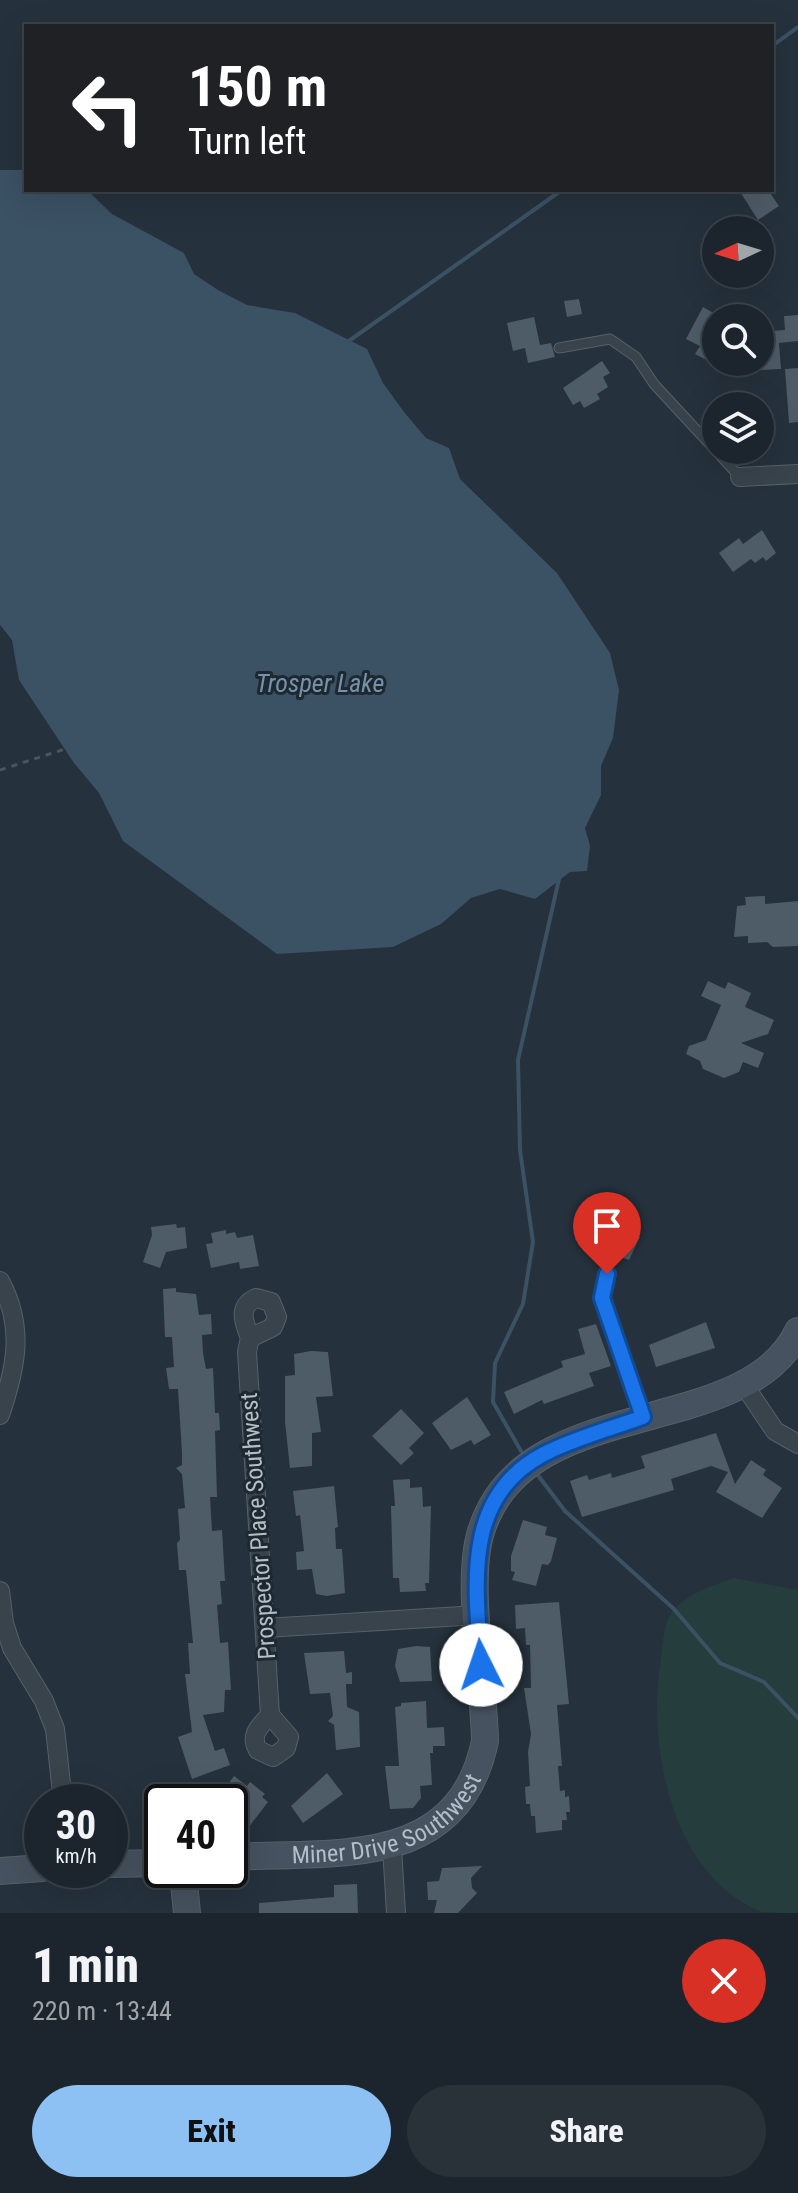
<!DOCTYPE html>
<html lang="en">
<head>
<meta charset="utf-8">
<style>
  :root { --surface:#1c252d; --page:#293139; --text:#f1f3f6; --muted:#a0a5aa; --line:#3a4249; --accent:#8dc0f3 }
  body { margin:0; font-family:"Roboto Condensed",sans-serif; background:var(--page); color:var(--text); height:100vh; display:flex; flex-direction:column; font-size:30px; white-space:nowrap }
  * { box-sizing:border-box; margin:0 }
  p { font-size:26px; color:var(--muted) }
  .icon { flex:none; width:44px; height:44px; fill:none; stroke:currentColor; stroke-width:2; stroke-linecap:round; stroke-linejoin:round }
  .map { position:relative; height:1913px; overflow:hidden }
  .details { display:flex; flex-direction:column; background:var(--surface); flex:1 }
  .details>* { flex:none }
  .guide { position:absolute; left:24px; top:24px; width:750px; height:168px; border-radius:0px; box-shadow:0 8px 32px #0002,0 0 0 2px var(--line); background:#202124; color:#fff; overflow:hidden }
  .needle { width:52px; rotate:266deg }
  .controls { position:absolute; left:702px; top:216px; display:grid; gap:16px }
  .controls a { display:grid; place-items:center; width:72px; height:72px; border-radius:50%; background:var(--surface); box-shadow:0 8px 32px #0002,0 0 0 2px var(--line); font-size:40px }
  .speed { position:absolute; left:24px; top:1784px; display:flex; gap:16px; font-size:40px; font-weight:700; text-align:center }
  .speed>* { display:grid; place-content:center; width:104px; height:104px; border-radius:50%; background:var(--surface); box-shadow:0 8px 32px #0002,0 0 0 2px var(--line); line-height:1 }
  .speed small { font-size:20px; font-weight:400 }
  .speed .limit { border:4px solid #111; border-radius:12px; background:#fff; color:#111 }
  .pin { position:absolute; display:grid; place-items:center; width:68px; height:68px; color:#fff; margin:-82px -34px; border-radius:50% 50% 50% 0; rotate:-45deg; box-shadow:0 0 8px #0007 }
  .pin .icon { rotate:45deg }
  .me { position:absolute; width:88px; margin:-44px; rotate:356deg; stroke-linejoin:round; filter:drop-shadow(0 0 6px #0008) }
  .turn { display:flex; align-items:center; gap:28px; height:168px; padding:0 32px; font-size:36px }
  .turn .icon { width:104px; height:104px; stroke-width:2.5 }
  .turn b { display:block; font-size:56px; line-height:68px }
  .round { display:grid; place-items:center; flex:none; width:84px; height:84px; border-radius:42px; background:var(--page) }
  .head { display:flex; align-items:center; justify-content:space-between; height:136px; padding:0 32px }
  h1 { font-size:48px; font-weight:800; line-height:60px }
  .button { display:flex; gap:16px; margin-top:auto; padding:16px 32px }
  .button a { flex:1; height:92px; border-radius:48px; background:var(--accent); color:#111; font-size:32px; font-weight:800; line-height:92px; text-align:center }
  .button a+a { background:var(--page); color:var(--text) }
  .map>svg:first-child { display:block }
</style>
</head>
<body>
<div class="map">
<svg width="798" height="1913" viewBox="0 0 798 1913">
  <rect width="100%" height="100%" fill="#25313c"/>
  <path fill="#263d3d" d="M 734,1578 L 798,1590 L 798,1913 C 787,1913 772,1913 762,1912 C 672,1877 648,1749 660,1666 C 663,1648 662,1621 675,1608 C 691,1592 714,1585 734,1578 Z"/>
  <polygon fill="#3b5164" points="0,170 26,170 26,190 87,190 112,214 184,253 194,274 218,290 247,305 295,313 367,349 383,383 404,412 426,438 449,448 460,479 557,573 610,653 619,690 613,738 601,766 601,795 585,828 590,846 587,871 570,872 535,899 500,889 471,898 441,924 393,947 277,954 123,841 99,793 74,763 19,680 12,640 0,625"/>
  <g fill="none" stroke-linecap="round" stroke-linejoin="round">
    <g stroke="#3b5164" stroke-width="4">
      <polyline points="772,46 798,27"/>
      <polyline points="346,343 562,190"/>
      <polyline points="521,1451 493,1402 495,1363 523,1304 533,1242 520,1150 518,1060 559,879 556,876"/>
      <polyline points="537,1474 565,1511 674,1609 720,1663 764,1682 798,1718"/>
    </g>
  </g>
  <g fill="#4e5c67">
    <polygon points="739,190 768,190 779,206 758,220"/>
    <polygon points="579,299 582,314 567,317 564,301"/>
    <polygon points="703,307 717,315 706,336 716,342 716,365 695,354 700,346 686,339"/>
    <polygon points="798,315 798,341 779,343 781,369 762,370 760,332 785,330 784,316"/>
    <polygon points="534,317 540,345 551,343 555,357 528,363 525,348 513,351 507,323"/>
    <polygon points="602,361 610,373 603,377 608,387 597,394 600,399 584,408 580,401 573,405 563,388"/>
    <polygon points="798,368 798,422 789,423 785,369"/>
    <polygon points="762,530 776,553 766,561 763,557 755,563 751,559 733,572 719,553 739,538 743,544"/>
    <polygon points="765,896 765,904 798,901 798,946 773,947 767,942 748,943 748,936 734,937 737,906 746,905 745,897"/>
    <polygon points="708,981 725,989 728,982 751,993 745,1007 774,1020 768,1034 741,1043 764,1053 758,1068 743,1062 739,1072 724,1078 703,1069 700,1061 686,1054 689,1046 706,1040 721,1005 701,996"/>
    <polygon points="589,1212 640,1237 629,1260 575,1240"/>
    <polygon points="176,1224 177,1228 185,1227 187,1248 166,1252 160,1268 143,1262 152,1235 151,1227"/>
    <polygon points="226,1230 226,1234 235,1232 237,1238 253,1235 259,1266 240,1269 239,1262 211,1268 206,1244 213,1243 211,1233"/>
    <polygon points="176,1288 176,1292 196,1294 199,1315 211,1314 212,1334 202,1335 203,1353 206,1369 213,1368 215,1413 219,1413 220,1430 215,1431 217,1497 210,1497 212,1531 222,1530 225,1581 220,1581 222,1604 217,1605 220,1643 228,1642 231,1690 225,1690 224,1712 203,1715 215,1751 224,1748 230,1765 192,1779 178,1737 192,1732 185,1674 190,1674 188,1643 193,1643 186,1570 179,1570 177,1543 180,1540 178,1509 185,1508 182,1474 176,1468 182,1465 182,1453 178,1389 169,1389 166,1368 174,1367 172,1337 165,1337 163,1289"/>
    <polygon points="706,1322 715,1348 656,1367 649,1345"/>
    <polygon points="596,1324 611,1366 589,1373 594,1386 544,1404 542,1400 514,1414 504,1392 563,1367 561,1361 585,1354 578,1329"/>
    <polygon points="311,1351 328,1352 333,1396 316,1397 321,1432 312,1433 312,1466 290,1468 285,1422 285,1376 295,1375 294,1354"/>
    <polygon points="467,1397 491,1435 474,1445 471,1440 451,1450 432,1423"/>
    <polygon points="401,1409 424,1433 409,1448 414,1453 401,1465 372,1436"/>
    <polygon points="716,1433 735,1484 751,1460 766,1470 763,1475 782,1488 762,1518 716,1492 728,1472 711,1466 671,1479 674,1490 582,1517 570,1481 587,1475 589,1480 611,1473 612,1478 645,1468 641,1456"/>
    <polygon points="410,1479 410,1488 422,1487 423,1507 431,1506 429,1583 425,1583 426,1591 400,1592 399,1578 393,1578 391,1506 395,1506 393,1480"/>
    <polygon points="334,1486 338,1527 335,1528 336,1549 342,1549 345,1593 327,1596 316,1594 312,1569 297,1570 296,1552 304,1551 300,1515 296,1516 293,1491"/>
    <polygon points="523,1520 547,1527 545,1535 557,1538 551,1561 548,1565 542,1564 536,1586 512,1580 515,1572 511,1571 511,1556"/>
    <polygon points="559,1602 569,1704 557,1705 562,1766 558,1766 560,1791 565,1790 565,1797 569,1796 570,1812 566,1812 567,1820 562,1820 562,1830 536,1833 535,1816 531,1816 530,1804 526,1804 525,1787 530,1786 528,1752 531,1734 524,1688 531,1688 530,1645 526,1645 525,1628 516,1629 515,1605"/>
    <polygon points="416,1646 430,1647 432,1681 400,1682 395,1666 398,1649"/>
    <polygon points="344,1651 346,1673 352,1672 352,1684 346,1684 347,1707 359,1712 360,1747 336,1750 334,1725 328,1721 333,1716 330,1693 310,1694 304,1653"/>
    <polygon points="426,1701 427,1728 444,1727 445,1746 433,1746 433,1753 430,1753 432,1785 420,1786 421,1798 413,1808 390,1809 385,1766 399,1766 395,1707 401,1706 401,1703"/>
    <polygon points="327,1773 343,1794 303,1823 291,1806"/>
    <polygon points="234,1776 247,1786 250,1782 265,1794 262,1797 268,1802 248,1828 230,1815 230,1802 215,1802"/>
    <polygon points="482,1866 471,1878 472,1888 477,1893 458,1913 434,1913 437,1900 428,1900 427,1882 439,1881 442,1868"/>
    <polygon points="357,1884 358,1913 259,1913 259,1903 334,1897 334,1885"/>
  </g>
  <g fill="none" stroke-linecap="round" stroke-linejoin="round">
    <g stroke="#56616a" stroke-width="11">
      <g id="lane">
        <polyline points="559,348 610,339 636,357 654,384 740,477"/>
        <polyline points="607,1274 602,1298 642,1414"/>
      </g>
    </g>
    <g stroke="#56616a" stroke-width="20">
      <g id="street">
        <polyline points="740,477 798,474"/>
        <path d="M 0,1281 C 25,1327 16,1368 0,1415"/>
        <path d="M 256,1298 L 271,1302 L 277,1317 L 273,1327 L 250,1338 C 244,1322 237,1307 256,1298 Z"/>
        <polyline points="250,1338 247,1352 270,1715"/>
        <polyline points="744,1385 775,1431 798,1444"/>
        <polyline points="0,1591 4,1623 12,1648 44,1701 55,1729 63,1802"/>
        <polyline points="265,1628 478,1615"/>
        <path d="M 270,1715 L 289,1737 L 286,1748 L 273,1757 L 258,1750 C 249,1735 260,1726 270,1715 Z"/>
        <polyline points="392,1847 396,1913"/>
      </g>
    </g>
    <g stroke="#56616a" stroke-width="28">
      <g id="secondary">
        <path id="s1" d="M 230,1857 C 334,1851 458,1871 485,1741 C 484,1684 466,1585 480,1535 C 520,1390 745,1443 798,1331"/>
        <polyline points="110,1864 162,1863"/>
        <polyline points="179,1870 184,1883 187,1913"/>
        <polyline points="0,1871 42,1868"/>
      </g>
    </g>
    <polyline stroke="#445959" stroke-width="3" stroke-dasharray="6 6" stroke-linecap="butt" points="0,770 65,749"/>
    <use href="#lane" stroke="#38434c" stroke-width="9"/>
    <use href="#street" stroke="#38434c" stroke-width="18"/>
    <use href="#secondary" stroke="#46525f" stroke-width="26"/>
  </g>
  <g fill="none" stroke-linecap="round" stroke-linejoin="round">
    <g stroke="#114b97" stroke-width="20">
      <path id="route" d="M 481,1665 C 476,1588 461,1497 544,1454 C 575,1438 610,1429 643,1417 L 602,1298 L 607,1274"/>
    </g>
    <use href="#route" stroke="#1a73e8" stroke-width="14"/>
  </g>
  <g text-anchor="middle" stroke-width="6" stroke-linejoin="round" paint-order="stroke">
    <g font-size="24" fill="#b4bec7" stroke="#1d2831">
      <text transform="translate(258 1526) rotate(-94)" y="8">Prospector Place Southwest</text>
      <text dy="8" stroke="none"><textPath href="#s1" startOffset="168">Miner Drive Southwest</textPath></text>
    </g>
    <g font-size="26" font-style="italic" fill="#7692aa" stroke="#1d2831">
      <text x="320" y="692">Trosper Lake</text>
    </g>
  </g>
</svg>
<div class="controls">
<a><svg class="needle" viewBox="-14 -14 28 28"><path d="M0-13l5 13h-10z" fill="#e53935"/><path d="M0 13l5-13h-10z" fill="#a0a5aa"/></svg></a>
<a><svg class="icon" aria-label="search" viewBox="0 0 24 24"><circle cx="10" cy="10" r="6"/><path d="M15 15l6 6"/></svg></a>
<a><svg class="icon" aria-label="layers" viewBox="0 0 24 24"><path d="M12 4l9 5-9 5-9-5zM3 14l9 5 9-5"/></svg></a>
</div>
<div class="speed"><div>30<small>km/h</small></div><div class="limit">40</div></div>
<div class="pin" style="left:607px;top:1274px;background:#d93025"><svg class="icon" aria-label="arrive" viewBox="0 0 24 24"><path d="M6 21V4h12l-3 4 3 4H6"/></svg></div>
<svg class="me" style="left:481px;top:1665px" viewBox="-20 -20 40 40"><circle r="19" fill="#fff"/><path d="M0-13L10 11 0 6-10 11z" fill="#1a73e8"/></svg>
<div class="guide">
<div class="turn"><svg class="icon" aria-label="left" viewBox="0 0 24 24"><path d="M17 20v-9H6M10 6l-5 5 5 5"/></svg><div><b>150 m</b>Turn left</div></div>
</div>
</div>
<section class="details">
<div class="head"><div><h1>1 min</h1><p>220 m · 13:44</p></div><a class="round" style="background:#d93025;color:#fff"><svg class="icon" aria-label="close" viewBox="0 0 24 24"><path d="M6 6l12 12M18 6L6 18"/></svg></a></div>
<div class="button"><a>Exit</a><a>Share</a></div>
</section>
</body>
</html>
